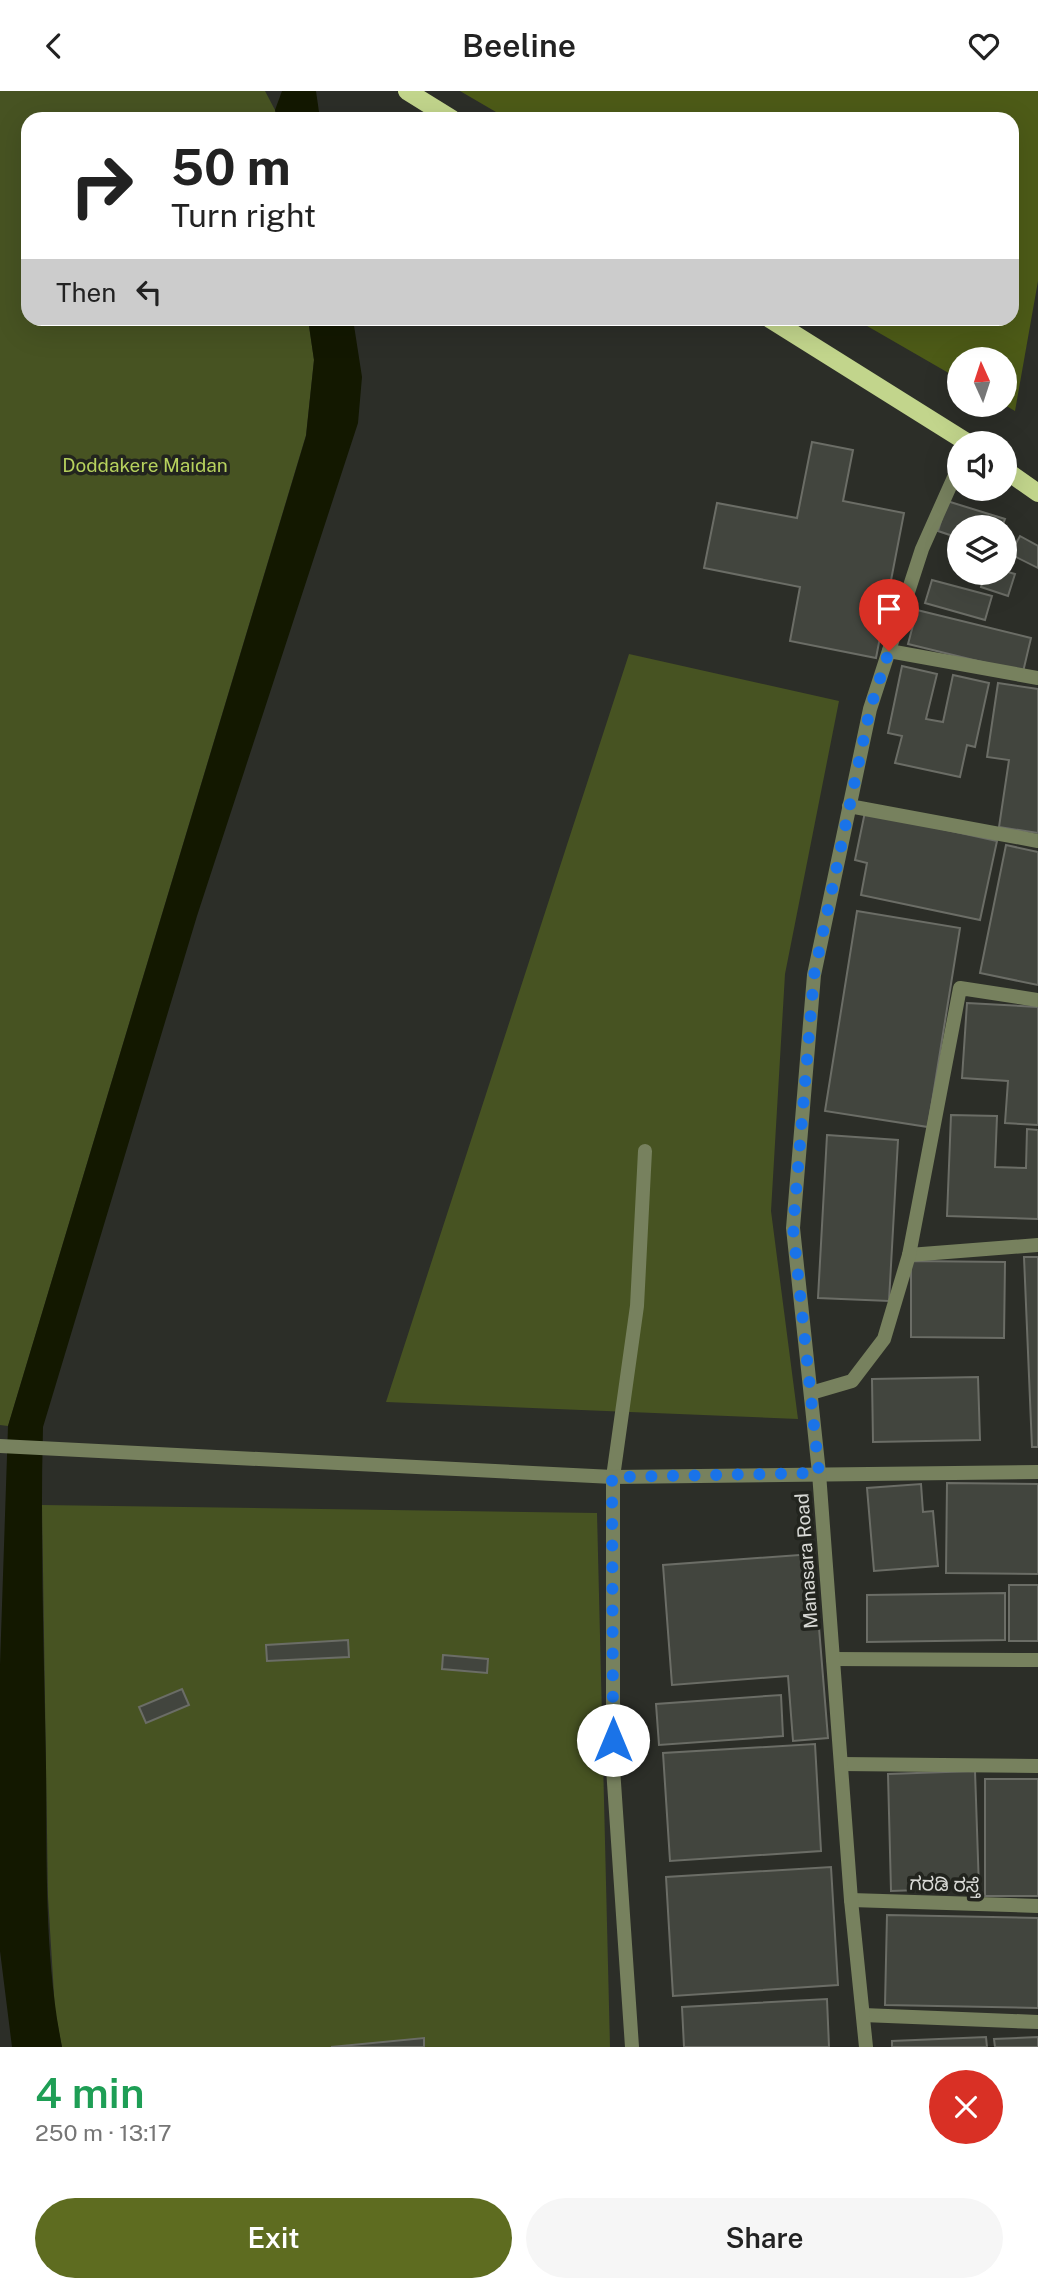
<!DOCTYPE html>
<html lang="en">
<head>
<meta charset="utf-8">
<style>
  :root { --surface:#fff; --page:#f6f6f6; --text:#222; --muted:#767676; --accent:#5e6c20 }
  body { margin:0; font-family:"Public Sans","Noto Sans Kannada",sans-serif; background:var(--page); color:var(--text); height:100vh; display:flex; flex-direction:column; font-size:26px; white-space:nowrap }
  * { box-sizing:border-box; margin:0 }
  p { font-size:23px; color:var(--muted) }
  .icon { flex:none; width:38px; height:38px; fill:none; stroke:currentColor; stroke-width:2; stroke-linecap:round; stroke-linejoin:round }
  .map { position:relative; height:1956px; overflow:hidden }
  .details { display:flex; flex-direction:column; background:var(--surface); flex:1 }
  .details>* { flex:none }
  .top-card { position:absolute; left:21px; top:21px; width:998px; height:214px; border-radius:21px; box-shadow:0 7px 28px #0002; background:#fff; color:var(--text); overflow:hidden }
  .needle { width:46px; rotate:357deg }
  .buttons { position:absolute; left:947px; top:256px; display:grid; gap:14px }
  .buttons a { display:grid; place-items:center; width:70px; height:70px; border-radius:50%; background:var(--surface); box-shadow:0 7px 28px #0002; font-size:35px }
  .pin { position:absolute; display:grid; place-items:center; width:60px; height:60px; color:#fff; margin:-72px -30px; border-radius:50% 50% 50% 0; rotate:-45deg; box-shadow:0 0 7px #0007 }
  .pin .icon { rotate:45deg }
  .me { position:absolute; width:77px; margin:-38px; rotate:0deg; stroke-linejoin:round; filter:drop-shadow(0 0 5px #0008) }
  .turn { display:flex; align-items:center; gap:24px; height:147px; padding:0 35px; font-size:32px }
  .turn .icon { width:91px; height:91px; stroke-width:2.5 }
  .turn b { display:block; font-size:49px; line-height:60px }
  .then { display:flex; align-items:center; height:66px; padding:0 35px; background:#0003; gap:14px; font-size:26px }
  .round { display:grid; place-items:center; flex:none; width:74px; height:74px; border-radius:37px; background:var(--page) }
  .head { display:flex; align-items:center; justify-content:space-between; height:119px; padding:0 35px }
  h1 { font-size:42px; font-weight:600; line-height:52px; color:#1e9e55 }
  .button { display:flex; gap:14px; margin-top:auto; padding:14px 35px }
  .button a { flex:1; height:80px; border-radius:42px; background:var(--accent); color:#fff; font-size:28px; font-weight:600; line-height:80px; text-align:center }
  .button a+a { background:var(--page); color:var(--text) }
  header { display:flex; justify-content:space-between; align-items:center; height:91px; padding:0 35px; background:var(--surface); font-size:32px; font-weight:600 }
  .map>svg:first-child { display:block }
</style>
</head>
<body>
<header><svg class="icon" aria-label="back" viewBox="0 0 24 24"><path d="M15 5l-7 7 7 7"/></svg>Beeline<svg class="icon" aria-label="heart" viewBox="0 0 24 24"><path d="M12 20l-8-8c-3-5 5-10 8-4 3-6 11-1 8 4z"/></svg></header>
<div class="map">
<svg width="1038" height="1956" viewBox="0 0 1038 1956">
  <rect width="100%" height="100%" fill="#2c2e28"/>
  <g fill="#475322">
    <polygon points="0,0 265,0 275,19 277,28 28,28 28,228 308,228 314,269 306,344 8,1335 0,1334"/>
    <polygon points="629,563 839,610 785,883 771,1120 798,1328 386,1311"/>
    <polygon points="42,1414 597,1422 610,1956 62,1956 55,1920 48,1806"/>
  </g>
  <polygon fill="#4d5b17" points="460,0 1038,0 1038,190 1015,320 1003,313 1004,268 959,268 959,288 855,228 1012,228 1012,28 508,28"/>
  <g fill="#131800">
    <polygon points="282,0 316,0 320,28 277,28 275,19"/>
    <path d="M 308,228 L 353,228 L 362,286 L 358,332 L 197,825 L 43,1336 C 40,1449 44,1563 46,1676 C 47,1769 44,1864 62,1956 L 12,1956 L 0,1860 L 0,1574 L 8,1335 L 306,345 L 314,269 Z"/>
  </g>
  <g fill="#42453e" stroke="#6b6d66" stroke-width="2">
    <polygon points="812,351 853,359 843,410 904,422 876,567 790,550 800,496 704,477 717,412 797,427"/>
    <polygon points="947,410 1005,428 1002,436 959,436 959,447 938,440"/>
    <polygon points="1020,445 1038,455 1038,477 1010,463"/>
    <polygon points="1004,480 1015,483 1008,505 981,496 985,481"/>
    <polygon points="932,489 992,505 985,529 925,512"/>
    <polygon points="917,519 1031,547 1023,581 908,553"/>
    <polygon points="902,575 937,583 926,628 943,631 953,584 989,592 975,656 967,654 960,686 895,672 902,645 888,642"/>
    <polygon points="998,592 1038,598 1038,742 999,736 1009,669 987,666"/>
    <polygon points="865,721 997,750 980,829 861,804 867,772 855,769"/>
    <polygon points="1006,754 1038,761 1038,894 980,882"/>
    <polygon points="857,820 960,837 928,1036 825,1020"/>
    <polygon points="967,912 1038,916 1038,1034 1005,1032 1008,990 962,987"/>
    <polygon points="951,1024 997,1025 995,1076 1026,1077 1027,1038 1038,1039 1038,1128 947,1125"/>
    <polygon points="827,1044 898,1049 889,1210 818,1207"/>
    <polygon points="1024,1166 1038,1166 1038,1356 1032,1356"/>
    <polygon points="911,1170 1005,1171 1004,1247 911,1246"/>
    <polygon points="978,1286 980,1349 873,1351 872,1288"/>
    <polygon points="947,1392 1038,1393 1038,1483 946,1482"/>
    <polygon points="921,1393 923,1421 933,1420 938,1475 874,1480 867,1397"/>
    <polygon points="813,1463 828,1647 793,1650 788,1585 672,1594 663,1474"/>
    <rect x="1009" y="1494" width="29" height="56"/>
    <polygon points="1005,1502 1005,1549 867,1551 867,1504"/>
    <polygon points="348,1549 349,1566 267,1570 266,1554"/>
    <polygon points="443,1564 488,1568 487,1582 442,1578"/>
    <polygon points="182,1598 189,1614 146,1632 139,1616"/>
    <polygon points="781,1604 783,1645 659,1654 656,1613"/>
    <polygon points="815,1653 821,1760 670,1770 663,1662"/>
    <polygon points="975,1680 979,1797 891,1800 888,1683"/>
    <rect x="985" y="1688" width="53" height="117"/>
    <polygon points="831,1776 838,1894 673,1905 666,1786"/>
    <polygon points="887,1824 1038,1827 1038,1917 885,1914"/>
    <polygon points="827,1908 829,1956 684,1956 682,1916"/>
    <polygon points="986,1946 987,1956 892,1956 892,1950"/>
    <polygon points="1038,1946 1038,1956 995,1956 994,1948"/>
    <polygon points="424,1947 424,1956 331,1956"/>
  </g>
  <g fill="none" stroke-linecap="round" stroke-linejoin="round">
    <polyline stroke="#77815e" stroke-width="14" points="613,1386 637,1215 645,1060"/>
    <g stroke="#77815e" stroke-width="14">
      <polyline points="889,560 1038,587"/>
      <polyline points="849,715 1038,750"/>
      <polyline points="909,1164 1038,1154"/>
      <polyline points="811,1302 852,1290 884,1248 909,1164 960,897 1038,909"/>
      <polyline points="0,1355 613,1386 1038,1381"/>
      <polyline points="613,1386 613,1677 632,1956"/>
      <polyline points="833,1568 1038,1569"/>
      <polyline points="841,1673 1038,1675"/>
      <polyline points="851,1809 1038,1815"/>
      <polyline points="863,1924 1038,1931"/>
      <polyline points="866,1956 851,1809 819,1382 793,1137 814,884 870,618 922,458 959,375"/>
    </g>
    <g stroke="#c2d58c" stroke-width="18">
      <polyline points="407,0 452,28"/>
      <polyline points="770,228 968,352"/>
      <polyline points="1004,378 1038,402"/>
    </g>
  </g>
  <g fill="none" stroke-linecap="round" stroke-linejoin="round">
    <polyline stroke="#1a73e8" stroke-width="12" stroke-dasharray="0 21.6" points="613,1649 612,1386 819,1382 793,1137 814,884 870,618 889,560"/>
  </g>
  <g text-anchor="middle" stroke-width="7" stroke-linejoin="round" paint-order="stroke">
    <g font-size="19" fill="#b6d15d" stroke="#22241e">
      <text x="145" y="381">Doddakere Maidan</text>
    </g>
    <g font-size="19" fill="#d9dad6" stroke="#22241e">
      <text transform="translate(806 1470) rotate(-94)" y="7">Manasara Road</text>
      <text transform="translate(945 1793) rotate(2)" y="7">ಗರಡಿ ರಸ್ತೆ</text>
    </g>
  </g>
</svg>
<div class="buttons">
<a><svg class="needle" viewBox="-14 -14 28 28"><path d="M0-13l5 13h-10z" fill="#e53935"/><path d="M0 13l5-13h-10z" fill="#767676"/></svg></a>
<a><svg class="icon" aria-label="sound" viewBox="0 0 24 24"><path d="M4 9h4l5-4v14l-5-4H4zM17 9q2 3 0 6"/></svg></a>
<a><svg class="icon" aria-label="layers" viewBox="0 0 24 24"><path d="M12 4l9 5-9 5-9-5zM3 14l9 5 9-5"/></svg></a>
</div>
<div class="pin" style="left:889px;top:560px;background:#d93025"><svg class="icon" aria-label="arrive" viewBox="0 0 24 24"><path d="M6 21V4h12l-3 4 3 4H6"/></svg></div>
<svg class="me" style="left:613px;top:1649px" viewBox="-20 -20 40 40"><circle r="19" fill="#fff"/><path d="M0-13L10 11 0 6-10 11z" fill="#1a73e8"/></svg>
<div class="top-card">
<div class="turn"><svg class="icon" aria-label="right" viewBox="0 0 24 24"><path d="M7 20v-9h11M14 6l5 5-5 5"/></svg><div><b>50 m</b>Turn right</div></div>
<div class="then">Then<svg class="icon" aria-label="left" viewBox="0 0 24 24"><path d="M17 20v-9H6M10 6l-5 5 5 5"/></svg></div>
</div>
</div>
<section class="details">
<div class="head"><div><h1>4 min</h1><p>250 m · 13:17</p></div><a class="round" style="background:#d93025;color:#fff"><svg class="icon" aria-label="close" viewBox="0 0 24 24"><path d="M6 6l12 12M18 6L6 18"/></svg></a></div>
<div class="button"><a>Exit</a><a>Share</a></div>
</section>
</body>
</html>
